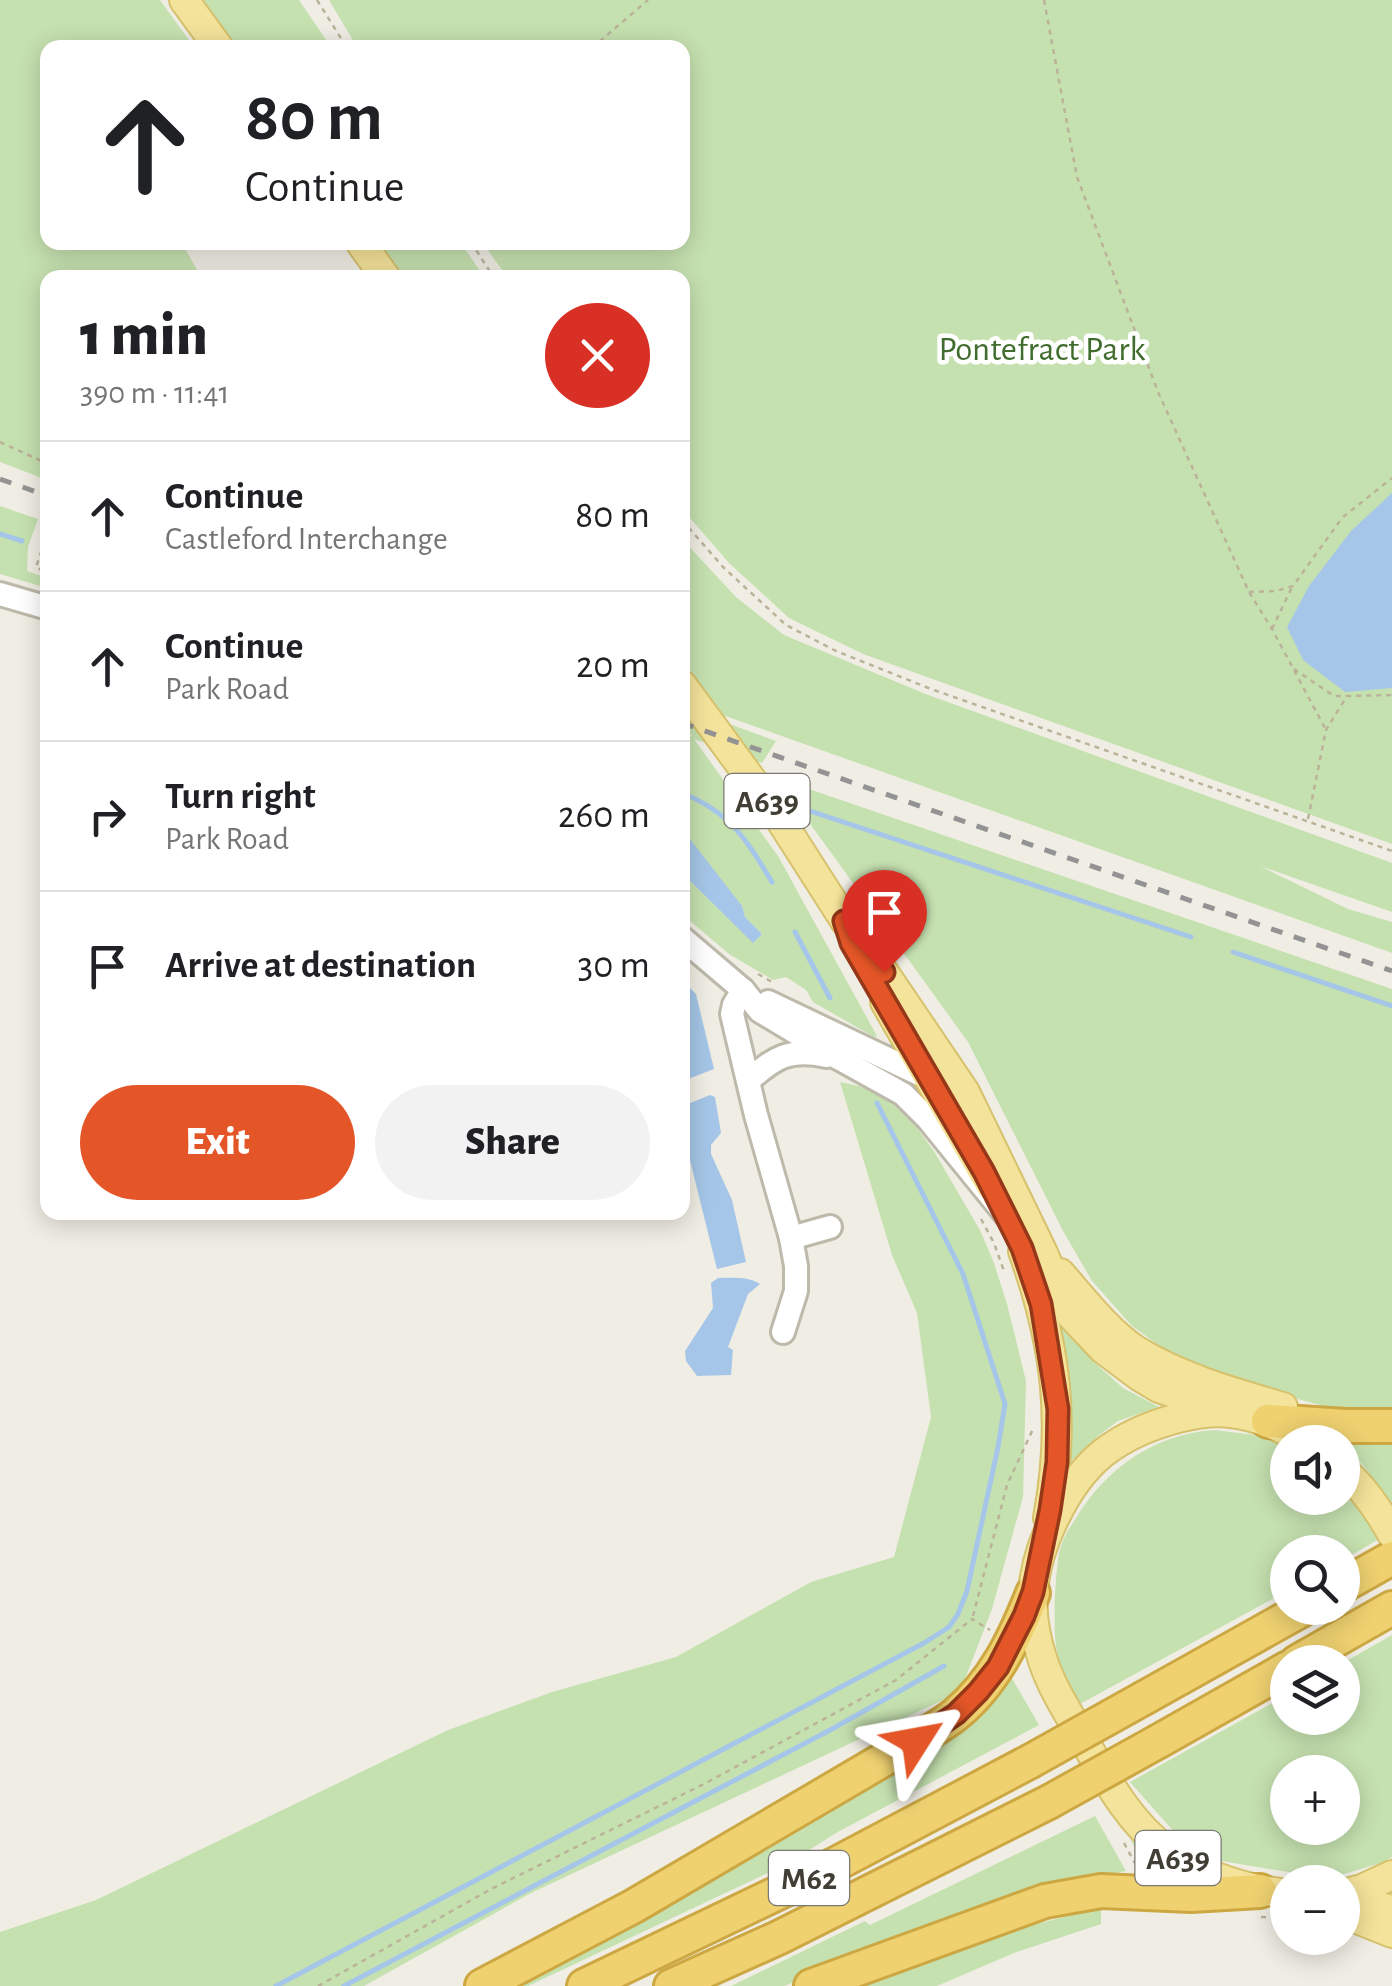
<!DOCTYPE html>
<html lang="en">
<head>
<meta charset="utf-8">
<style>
  :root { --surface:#fff; --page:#f2f2f2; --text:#202124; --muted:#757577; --line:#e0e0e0; --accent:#e45627 }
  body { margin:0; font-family:"Alegreya Sans",sans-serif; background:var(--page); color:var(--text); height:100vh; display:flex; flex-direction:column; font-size:38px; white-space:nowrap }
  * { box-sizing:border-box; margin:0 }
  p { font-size:32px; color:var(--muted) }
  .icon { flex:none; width:55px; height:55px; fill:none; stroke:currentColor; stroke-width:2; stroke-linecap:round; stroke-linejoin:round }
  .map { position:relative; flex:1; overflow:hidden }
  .panel { position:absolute; left:40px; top:270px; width:650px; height:950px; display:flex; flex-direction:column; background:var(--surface); border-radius:20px; box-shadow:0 5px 25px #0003 }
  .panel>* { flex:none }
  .top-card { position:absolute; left:40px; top:40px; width:650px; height:210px; border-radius:20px; box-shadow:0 5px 25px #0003; background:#fff; color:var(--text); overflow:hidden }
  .controls { position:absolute; left:1270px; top:1425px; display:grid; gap:20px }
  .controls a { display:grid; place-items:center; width:90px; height:90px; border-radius:50%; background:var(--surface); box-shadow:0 5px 25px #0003; font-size:50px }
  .pin { position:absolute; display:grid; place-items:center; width:85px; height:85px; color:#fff; margin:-102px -42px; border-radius:50% 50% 50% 0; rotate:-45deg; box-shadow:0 0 10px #0007 }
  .pin .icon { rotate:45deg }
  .me { position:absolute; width:110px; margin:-55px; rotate:56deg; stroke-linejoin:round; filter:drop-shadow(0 0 8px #0008) }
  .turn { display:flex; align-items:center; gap:35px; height:210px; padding:0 40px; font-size:45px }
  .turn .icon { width:130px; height:130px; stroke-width:2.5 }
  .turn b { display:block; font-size:70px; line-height:85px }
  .round { display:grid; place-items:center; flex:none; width:105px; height:105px; border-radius:52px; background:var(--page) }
  .overview { display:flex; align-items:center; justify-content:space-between; height:170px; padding:0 40px }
  h1 { font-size:60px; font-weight:800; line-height:75px }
  .action { display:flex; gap:20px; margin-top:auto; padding:20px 40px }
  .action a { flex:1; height:115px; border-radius:60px; background:var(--accent); color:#fff; font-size:40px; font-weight:800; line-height:115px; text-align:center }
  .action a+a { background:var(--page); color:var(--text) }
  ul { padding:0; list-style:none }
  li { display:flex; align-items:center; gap:30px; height:150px; padding:0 40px; border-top:2px solid var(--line) }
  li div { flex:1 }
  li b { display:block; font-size:38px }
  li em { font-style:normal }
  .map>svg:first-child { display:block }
</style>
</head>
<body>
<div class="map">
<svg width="1392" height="1986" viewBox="0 0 1392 1986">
  <rect width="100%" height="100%" fill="#f0eee4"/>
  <g fill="#c6e1b0" fill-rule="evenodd">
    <polygon points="0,0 160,0 194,47 48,48 48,242 182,243 201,277 48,278 47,480 0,462"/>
    <polygon points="200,0 299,0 331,47 235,47"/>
    <polygon points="329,0 1392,0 1392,844 863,654 789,618 730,564 683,510 682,278 507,277 483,243 682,242 682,48 357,47"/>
    <polygon points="378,243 461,243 484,277 404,277"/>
    <polygon points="0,506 38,519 28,547 27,571 47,578 47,588 0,574"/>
    <polygon points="682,539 736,597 784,635 923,693 1392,863 1392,912 1260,866 1348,909 1392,922 1392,953 717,713 683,665"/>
    <polygon points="683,707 776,741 762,763 694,739 778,856 877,1036 874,1037 813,1002 806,990 786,977 773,980 729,954 683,915 683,874 753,942 762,934 745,917 683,830 683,734 692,736 683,725"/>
    <polygon points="777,778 1392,989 1392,1411 1338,1410 1194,1371 1132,1326 1092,1281 1063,1231 968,1042"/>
    <polygon points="840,1082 859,1086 897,1104 906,1112 935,1153 981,1232 994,1263 1007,1304 1026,1381 1023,1497 992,1609 960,1692 531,1893 364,1986 0,1986 0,1932 96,1900 448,1730 552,1692 676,1657 811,1582 894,1557 931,1417 917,1313 892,1255"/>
    <path d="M 1055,1319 L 1094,1362 L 1123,1388 L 1159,1407 L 1118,1421 L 1098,1436 L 1066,1466 C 1072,1415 1069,1369 1055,1319 Z"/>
    <path d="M 1214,1430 L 1256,1435 L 1287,1445 L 1288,1498 L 1342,1498 L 1343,1486 L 1381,1538 L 1343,1560 L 1342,1552 L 1288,1552 L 1287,1591 L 1080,1704 C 1071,1685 1059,1667 1056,1646 C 1053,1627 1055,1564 1061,1546 C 1064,1536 1070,1527 1076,1518 C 1106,1468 1155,1434 1214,1430 Z"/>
    <path d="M 1320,1431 L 1392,1432 L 1392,1509 C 1378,1485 1364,1462 1343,1446 L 1342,1442 L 1337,1442 Z"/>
    <path d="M 1392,1635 L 1392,1857 L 1384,1862 L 1341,1875 L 1306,1875 L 1215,1860 L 1175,1833 L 1130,1782 L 1287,1695 L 1288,1718 L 1342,1718 L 1343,1663 ZM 1288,1772 L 1342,1772 L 1342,1828 L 1288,1828 Z"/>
    <polygon points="1010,1675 1039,1725 836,1833 789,1863 528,1986 504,1986 727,1869 969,1725 978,1719"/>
    <polygon points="1116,1811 1194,1880 1153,1883"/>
    <polygon points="1095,1816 1126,1871 1045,1888 784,1986 731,1986 865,1921 870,1925"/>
    <polygon points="1101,1908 1101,1924 1014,1953 937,1986 864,1986 1012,1930"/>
  </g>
  <g fill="#a5c6e8">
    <polygon points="1392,493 1392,688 1345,692 1303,660 1287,627 1309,586 1351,531"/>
    <polygon points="683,830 742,906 745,917 762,934 753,943 683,874"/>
    <polygon points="683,981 696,994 714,1069 683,1081"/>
    <polygon points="710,1095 715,1097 721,1133 711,1145 711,1154 732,1200 746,1262 717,1269 683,1132 683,1106"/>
    <path d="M 718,1278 C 732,1278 748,1276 760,1284 L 748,1294 L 728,1347 L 733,1350 L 731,1375 L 697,1376 L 686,1361 L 685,1351 L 713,1308 L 711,1283 Z"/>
  </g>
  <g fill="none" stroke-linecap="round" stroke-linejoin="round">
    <g stroke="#a5c6e8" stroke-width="5">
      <polyline points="0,534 22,541"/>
      <path d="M 682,793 C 730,812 746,839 772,882"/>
      <polyline points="810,811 1191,937"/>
      <polyline points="795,932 830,998"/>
      <polyline points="1233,952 1392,1006"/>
      <polyline points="276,1986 924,1643 949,1627 958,1614 967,1591 998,1447 1005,1404 963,1274 877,1103"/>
      <polyline points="344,1986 832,1729 944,1666"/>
    </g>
    <g stroke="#bdb9ab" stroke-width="28">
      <g id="minor">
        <polyline points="0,594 48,608"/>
        <polyline points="682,938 743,990 760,1011 840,1059 903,1094 928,1119 1006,1215"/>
        <polyline points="743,990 734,1005 732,1014 756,1115 791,1238 796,1266 796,1291 783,1332"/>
        <polyline points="768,1002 934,1081"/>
        <path d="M 748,1081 C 775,1057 789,1048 827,1056"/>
        <polyline points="791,1238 830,1227"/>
      </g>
    </g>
    <g stroke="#d6c16c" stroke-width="32">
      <g id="major">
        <polyline points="184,0 219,48"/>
        <polyline points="360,242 386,278"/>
        <polyline points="682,685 776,813 845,921 862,940 965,1092 1043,1253 1068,1312 1103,1349 1139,1376 1159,1388 1229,1412"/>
        <polyline points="885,1002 991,1186"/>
        <path d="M 1023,1251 C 1056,1344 1066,1421 1048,1518"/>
        <path d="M 1060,1273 C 1084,1300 1107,1331 1137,1351 C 1181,1378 1235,1393 1283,1407"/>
        <path d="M 1342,1469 C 1363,1487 1379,1510 1392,1534"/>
        <path d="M 1288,1894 C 1244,1889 1202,1876 1167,1850 C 1128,1822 1105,1777 1081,1735 C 1067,1711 1052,1688 1043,1661 C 1036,1640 1031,1615 1033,1593 C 1036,1546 1066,1483 1103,1453 C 1125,1436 1151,1425 1178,1418 C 1194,1414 1214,1411 1231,1413 C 1260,1416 1283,1429 1308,1442"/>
        <polyline points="1342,1894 1362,1889 1392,1875"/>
        <polyline points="1342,1897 1392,1910"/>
        <polyline points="1342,1913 1392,1933"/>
      </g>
    </g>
    <g stroke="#cca742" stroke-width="38">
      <g id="highway">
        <polyline points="1268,1421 1346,1426 1392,1426"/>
        <polyline points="1342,1586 1392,1558"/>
        <polyline points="1297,1662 1392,1608"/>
        <polyline points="1144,1698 1305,1608"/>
        <polyline points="1159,1741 1288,1668"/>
        <path d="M 482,1986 L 634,1906 L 915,1741 C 929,1732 944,1724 956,1714 C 994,1683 1015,1638 1033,1593"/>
        <polyline points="584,1986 815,1875 1029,1762"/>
        <polyline points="671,1986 778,1938 1049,1802"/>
        <polyline points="811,1986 1045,1901 1101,1891 1191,1895 1260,1891"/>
      </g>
    </g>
    <g stroke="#bbb29a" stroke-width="2.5" stroke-dasharray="5 5" stroke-linecap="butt">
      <polyline points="317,0 347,48"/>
      <polyline points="1044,0 1077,177 1158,392 1249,592 1272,629 1326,730"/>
      <polyline points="592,48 648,0"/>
      <polyline points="471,242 494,278"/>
      <polyline points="0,442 48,464"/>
      <polyline points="682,520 723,567 786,625 836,651 931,689 1392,851"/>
      <polyline points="48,532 36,567 48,574"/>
      <polyline points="1249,592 1276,591 1293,586 1342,518 1392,478"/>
      <polyline points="1272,629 1292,587"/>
      <polyline points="1294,669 1334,696 1347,696"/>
      <polyline points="1308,819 1326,730 1347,696 1392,695"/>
      <polyline points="758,974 772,982"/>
      <polyline points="981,1219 994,1243 1004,1271"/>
      <polyline points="973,1616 1007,1485 1033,1429"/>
      <polyline points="1124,1843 1137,1867"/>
      <polyline points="1261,1917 1288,1919"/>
      <polyline points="318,1986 491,1889 704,1784 896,1680 972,1619 990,1630"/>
    </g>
    <use href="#minor" stroke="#fff" stroke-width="22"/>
    <use href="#major" stroke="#f4e39a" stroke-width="28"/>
    <use href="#highway" stroke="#efd170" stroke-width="32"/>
    <g stroke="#939393" stroke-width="5" stroke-dasharray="12 12" stroke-linecap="butt">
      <polyline points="0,479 48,496"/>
      <polyline points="682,723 1392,971"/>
    </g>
    <g stroke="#cca742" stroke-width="38" stroke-linecap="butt">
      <g id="highway-bridge">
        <polyline points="1029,1762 1144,1698"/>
        <polyline points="1049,1802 1159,1741"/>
      </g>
    </g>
    <use href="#highway-bridge" stroke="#efd170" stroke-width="32"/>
  </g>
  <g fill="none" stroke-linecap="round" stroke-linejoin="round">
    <g stroke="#943819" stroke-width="25">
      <polyline id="route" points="884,972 862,940 844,921 851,943 984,1172 1022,1248 1041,1304 1058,1409 1057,1462 1050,1510 1033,1592 1024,1616 998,1667 978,1692 956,1714 916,1741"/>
    </g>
    <use href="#route" stroke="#e45627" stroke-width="18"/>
  </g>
  <g text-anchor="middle" stroke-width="9" stroke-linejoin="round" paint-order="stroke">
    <g fill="#fff" stroke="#7a7872" stroke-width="2.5">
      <rect x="724.5" y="774" width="85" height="54" rx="8"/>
      <rect x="1135.5" y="1831" width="85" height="54" rx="8"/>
      <rect x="769" y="1851" width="80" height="54" rx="8"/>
    </g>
    <g font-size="32" font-weight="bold" fill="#413e35">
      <text x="767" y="812">A639</text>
      <text x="1178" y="1869">A639</text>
      <text x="809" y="1889">M62</text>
    </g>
    <g font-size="35" fill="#406d2e" stroke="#fff">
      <text x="1042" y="360">Pontefract Park</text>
    </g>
  </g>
</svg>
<div class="controls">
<a><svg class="icon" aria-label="sound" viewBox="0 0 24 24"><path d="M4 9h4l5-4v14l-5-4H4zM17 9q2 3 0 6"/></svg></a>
<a><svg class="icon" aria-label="search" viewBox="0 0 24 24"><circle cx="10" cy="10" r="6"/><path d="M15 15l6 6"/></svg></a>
<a><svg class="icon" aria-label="layers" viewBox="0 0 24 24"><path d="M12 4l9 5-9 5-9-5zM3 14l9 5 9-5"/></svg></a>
<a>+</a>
<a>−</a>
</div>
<div class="pin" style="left:884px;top:972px;background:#d93025"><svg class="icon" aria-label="arrive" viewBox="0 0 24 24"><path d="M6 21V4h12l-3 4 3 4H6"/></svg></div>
<svg class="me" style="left:916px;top:1741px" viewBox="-20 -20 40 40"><path d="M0-17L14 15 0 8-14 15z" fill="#e45627" stroke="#fff" stroke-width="4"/></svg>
<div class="top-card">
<div class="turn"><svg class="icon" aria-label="ahead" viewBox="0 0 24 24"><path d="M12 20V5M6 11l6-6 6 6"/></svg><div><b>80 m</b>Continue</div></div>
</div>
<section class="panel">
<div class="overview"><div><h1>1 min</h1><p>390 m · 11:41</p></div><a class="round" style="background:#d93025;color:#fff"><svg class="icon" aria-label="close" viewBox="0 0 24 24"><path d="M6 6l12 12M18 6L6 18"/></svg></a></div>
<ul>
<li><svg class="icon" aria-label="ahead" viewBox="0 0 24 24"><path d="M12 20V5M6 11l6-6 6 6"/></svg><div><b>Continue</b><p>Castleford Interchange</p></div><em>80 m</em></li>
<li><svg class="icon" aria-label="ahead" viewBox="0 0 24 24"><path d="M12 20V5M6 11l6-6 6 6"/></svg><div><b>Continue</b><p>Park Road</p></div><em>20 m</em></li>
<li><svg class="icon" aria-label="right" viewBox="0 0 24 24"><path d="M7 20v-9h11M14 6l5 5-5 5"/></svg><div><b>Turn right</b><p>Park Road</p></div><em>260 m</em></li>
<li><svg class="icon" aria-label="arrive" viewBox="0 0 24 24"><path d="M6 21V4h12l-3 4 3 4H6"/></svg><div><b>Arrive at destination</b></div><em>30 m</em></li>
</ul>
<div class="action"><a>Exit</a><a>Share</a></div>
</section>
</div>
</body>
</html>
